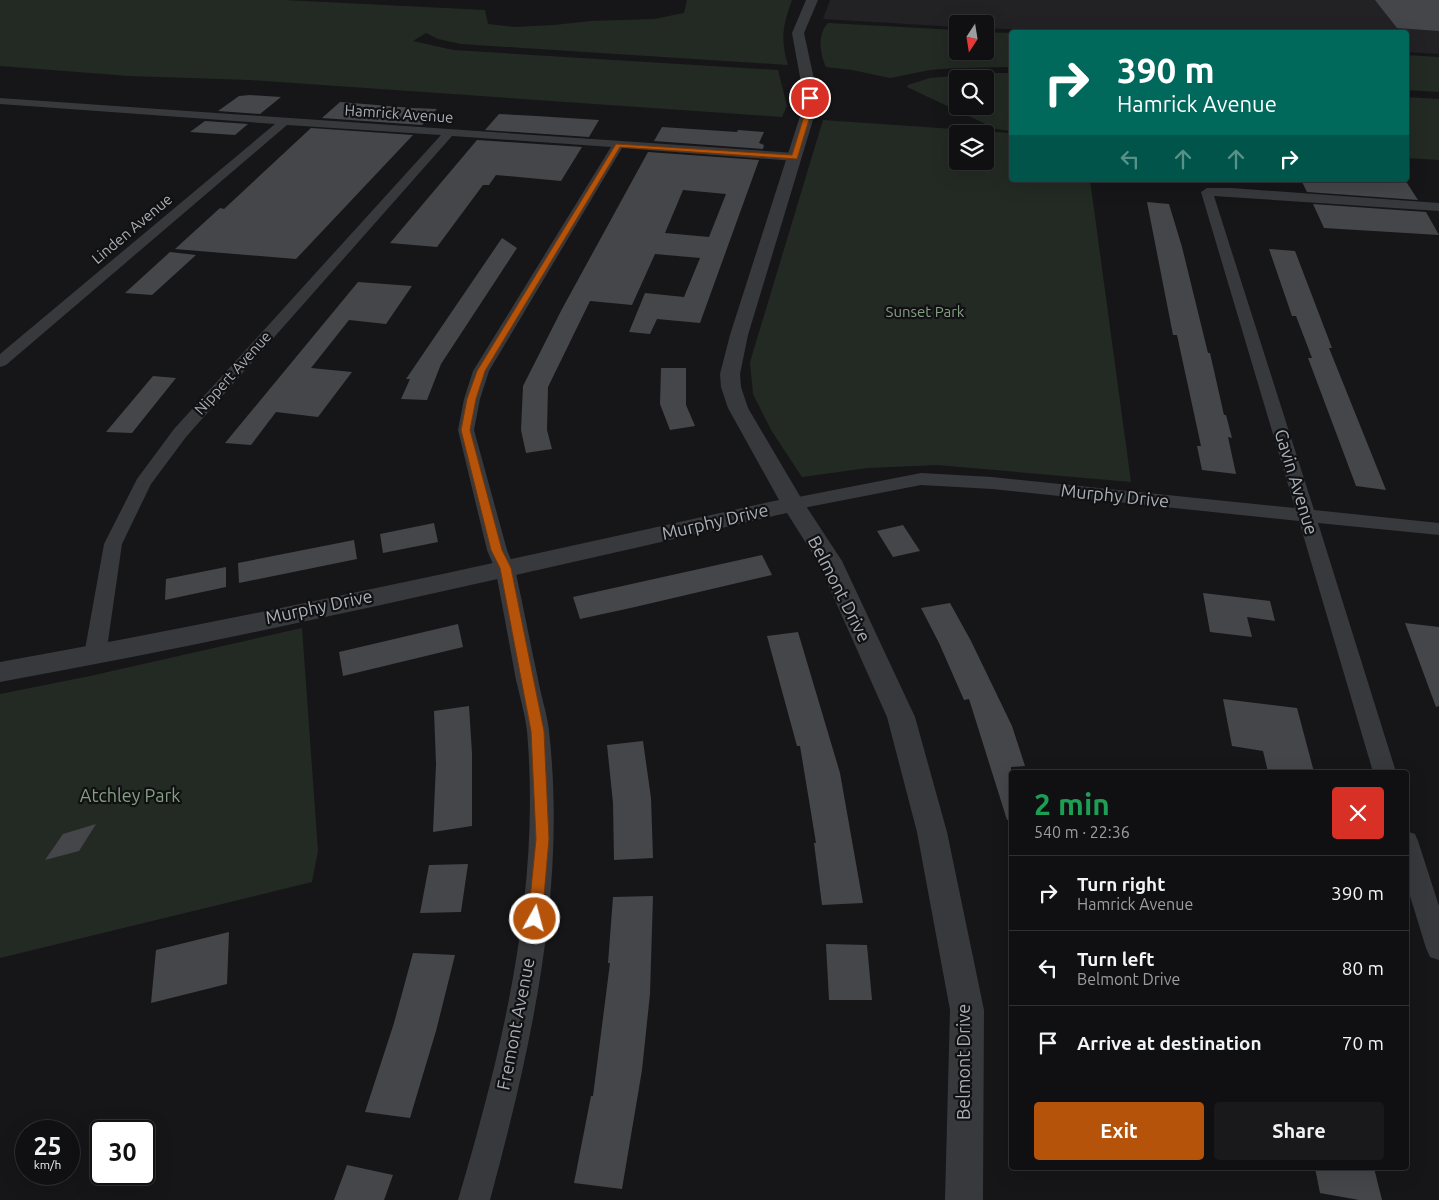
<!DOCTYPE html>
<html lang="en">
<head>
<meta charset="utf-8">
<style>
  :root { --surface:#101012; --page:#19191b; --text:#f1f3f6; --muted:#9c9d9f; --line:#303032; --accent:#b45309 }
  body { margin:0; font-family:Ubuntu,sans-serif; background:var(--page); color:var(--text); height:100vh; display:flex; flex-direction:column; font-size:19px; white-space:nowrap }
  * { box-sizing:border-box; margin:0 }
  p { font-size:16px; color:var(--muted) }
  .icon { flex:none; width:28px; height:28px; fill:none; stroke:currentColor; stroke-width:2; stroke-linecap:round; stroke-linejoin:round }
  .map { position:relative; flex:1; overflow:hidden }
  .panel { position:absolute; left:1009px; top:770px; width:400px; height:400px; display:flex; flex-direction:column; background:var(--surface); border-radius:5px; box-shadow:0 5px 20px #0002,0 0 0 1px var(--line) }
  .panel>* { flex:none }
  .guide { position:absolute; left:1009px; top:30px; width:400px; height:152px; border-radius:5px; box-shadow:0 5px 20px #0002,0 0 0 1px var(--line); background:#00695c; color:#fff; overflow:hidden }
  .needle { width:32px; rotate:192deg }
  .buttons { position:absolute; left:949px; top:15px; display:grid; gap:10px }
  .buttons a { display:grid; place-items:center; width:45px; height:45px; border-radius:5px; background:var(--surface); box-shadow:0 5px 20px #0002,0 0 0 1px var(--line); font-size:25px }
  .speed { position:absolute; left:15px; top:1120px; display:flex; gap:10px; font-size:25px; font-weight:700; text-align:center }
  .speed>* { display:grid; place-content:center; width:65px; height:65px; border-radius:50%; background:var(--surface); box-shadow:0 5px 20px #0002,0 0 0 1px var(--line); line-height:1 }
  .speed small { font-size:12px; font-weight:400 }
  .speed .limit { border:2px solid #111; border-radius:8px; background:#fff; color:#111 }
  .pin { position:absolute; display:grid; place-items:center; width:42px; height:42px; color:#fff; margin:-21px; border:2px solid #fff; border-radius:50%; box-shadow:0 1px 5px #0007 }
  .me { position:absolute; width:55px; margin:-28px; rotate:7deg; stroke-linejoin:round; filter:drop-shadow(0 0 4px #0008) }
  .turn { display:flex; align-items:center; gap:18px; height:105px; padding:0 25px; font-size:22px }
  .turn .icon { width:65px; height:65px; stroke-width:2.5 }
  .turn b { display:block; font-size:35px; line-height:42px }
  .lanes { display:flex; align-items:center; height:48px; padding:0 25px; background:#0003; justify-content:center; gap:25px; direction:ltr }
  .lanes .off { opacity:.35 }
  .round { display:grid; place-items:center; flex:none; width:52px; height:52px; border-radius:5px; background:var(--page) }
  .overview { display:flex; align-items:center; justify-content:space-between; height:85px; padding:0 25px }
  h1 { font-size:30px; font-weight:700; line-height:38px; color:#1e9e55 }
  .button { display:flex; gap:10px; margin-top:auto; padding:10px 25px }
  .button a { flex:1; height:58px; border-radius:5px; background:var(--accent); color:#fff; font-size:20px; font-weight:700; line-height:58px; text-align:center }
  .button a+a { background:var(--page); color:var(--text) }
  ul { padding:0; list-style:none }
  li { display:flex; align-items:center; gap:15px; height:75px; padding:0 25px; border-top:1px solid var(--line) }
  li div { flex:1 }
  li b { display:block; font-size:19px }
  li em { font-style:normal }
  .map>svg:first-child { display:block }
</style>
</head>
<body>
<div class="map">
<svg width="1439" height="1200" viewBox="0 0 1439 1200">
  <rect width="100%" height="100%" fill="#161618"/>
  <polygon fill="#222225" points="830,0 1439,0 1439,54 1406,52 1406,32 1058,32 985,28 985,24 958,24 957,27 823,19"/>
  <g fill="#232a23" fill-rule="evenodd">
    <path d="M 0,0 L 284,0 L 485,10 L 488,24 L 515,27 L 554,25 L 591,21 L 654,19 L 684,13 L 687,0 L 792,0 C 783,25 780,39 788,65 L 461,44 L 438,39 L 426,33 L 413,41 L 453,50 L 778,70 L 787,106 L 782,117 L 250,80 L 129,76 L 0,66 Z"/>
    <path d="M 828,23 L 957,30 L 958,51 L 985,51 L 985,32 L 1011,33 L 1011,67 L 955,68 L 930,70 L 890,78 L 852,70 L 826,67 C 820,54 817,34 828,23 Z"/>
    <polygon points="1406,55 1439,57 1439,92 1406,90"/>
    <path d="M 991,73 L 1011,73 L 1011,131 L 996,129 L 907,87 L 908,85 L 930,78 ZM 958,79 L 985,79 L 985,106 L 958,106 Z"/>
    <polygon points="1406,97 1439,99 1439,160 1406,158"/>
    <path d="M 823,120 L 1011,133 L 1011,180 L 1090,180 L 1131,482 L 937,465 L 868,468 L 802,477 L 771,430 L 753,394 L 750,362 ZM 958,134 L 985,134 L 985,161 L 958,161 Z"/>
    <polygon points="302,628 318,851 312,882 0,958 0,694 90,676"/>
  </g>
  <g fill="#45464a" fill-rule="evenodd">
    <polygon points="1375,0 1439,0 1439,31 1397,28"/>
    <polygon points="250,95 281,97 260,114 218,111 239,96"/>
    <polygon points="340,102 413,108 437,109 422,125 322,118"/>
    <polygon points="499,114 536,116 599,120 589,137 485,130"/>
    <polygon points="205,121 248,124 235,135 190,132"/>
    <polygon points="662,127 737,132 738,130 764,132 759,143 764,145 763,149 654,141"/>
    <polygon points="311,128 413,135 296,259 175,249 220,208 224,209"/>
    <polygon points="477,140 582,147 561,181 496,175 489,185 483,185 437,247 390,243"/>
    <path d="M 648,152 L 759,160 L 700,323 L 657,319 L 650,334 L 629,332 L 645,293 L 684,297 L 700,258 L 655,254 L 632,305 L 590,301 L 548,387 L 547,430 L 552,449 L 526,453 L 521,430 L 523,386 L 562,309 ZM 683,190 L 726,194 L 709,237 L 665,233 Z"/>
    <polygon points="1301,180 1405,180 1418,200 1307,192"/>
    <polygon points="1147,202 1169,204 1182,247 1208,353 1210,353 1224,415 1226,415 1232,438 1228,437 1236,474 1202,470 1197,446 1201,446 1177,335 1173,335"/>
    <polygon points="1313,204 1426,212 1439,235 1324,228"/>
    <polygon points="502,238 517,248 441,364 427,400 401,399 410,379 406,379"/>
    <polygon points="1269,249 1295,251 1332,348 1329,348 1386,490 1356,486 1308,358 1312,358 1296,316 1292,316"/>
    <polygon points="170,252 196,255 152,295 125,293"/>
    <polygon points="358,282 412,286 386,324 349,320 311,368 352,372 318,417 276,412 251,445 225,443"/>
    <polygon points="661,368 686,368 686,405 695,426 670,430 660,404"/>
    <polygon points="153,376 176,378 132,433 106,432"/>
    <polygon points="434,523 438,542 383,553 380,534"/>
    <polygon points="903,525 920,551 893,557 877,531"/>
    <polygon points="354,540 357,559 239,583 238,563"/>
    <polygon points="762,555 772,575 635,607 580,619 573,597"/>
    <polygon points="226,567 226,587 165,600 166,579"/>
    <polygon points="1203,593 1270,601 1275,621 1247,617 1252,637 1210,632"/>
    <polygon points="950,603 971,641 1012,726 1025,766 1011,767 1011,819 1007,820 969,699 964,700 939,643 921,608"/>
    <polygon points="1405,623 1439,627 1439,706 1436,707"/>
    <polygon points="458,624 463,647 343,676 339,652"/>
    <polygon points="798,632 840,773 863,903 822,905 814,843 816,843 800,746 797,746 767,636"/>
    <polygon points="1223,699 1297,708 1314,772 1268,772 1263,751 1232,746"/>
    <polygon points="469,706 472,753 472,826 433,832 436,764 434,711"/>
    <polygon points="643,741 651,798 653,858 614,860 613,803 607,745"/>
    <polygon points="96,824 79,851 45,860 63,834"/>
    <polygon points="468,864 461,912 420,913 429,865"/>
    <polygon points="653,896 650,994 642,1070 622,1189 574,1183 591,1096 593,1096 610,963 608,963 613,897"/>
    <polygon points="229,932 227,984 151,1003 156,950"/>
    <polygon points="826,944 867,945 872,1000 829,1000"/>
    <polygon points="413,953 455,955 436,1031 410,1118 365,1112 394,1023"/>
    <polygon points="347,1165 393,1175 384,1200 334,1200"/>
    <polygon points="1315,1168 1374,1168 1382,1200 1359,1200 1320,1193"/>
  </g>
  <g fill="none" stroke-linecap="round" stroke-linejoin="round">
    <g fill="#37393c" fill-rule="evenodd">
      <path d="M 0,98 L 795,153 L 801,157 L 795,161 L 622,148 L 489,371 L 480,399 L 474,430 L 507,550 L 515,569 L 518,583 C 525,615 531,647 538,679 C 541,696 547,713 549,731 C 567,890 531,1048 490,1200 L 458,1200 C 503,1048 541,891 527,731 C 525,714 520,697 516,680 C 510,647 504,615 498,583 L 495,569 L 487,550 L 458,430 L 464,399 L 473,371 L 611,147 L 452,136 L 186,437 L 151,484 L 122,544 L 106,655 L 102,661 L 95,663 L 88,661 L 84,655 L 104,544 L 137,479 L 174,429 L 441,135 L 287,125 L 6,365 L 0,367 L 0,354 L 275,124 L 0,104 Z"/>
      <polygon points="1207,188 1232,188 1439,203 1439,211 1214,196 1314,510 1439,523 1439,535 1318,523 1396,772 1373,772 1299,521 992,489 921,485 793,510 787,508 784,504 787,500 793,498 921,473 992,477 1295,508 1201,192"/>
      <polygon points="1406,831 1415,834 1418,841 1439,906 1439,960 1430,957 1426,948 1406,883"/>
    </g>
    <path fill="#37393c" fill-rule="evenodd" d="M 806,0 L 818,0 L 804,33 L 816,88 L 816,110 L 748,335 L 740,374 L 741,387 L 748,408 L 804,503 L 842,561 L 915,717 L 947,832 L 984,1010 L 983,1200 L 945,1200 L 950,1010 L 917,832 L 887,717 L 818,562 L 787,513 C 526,573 264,634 0,682 L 0,662 C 261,616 520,557 779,500 L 728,408 L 721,387 L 720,374 L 730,335 L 802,110 L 802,88 L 792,33 Z"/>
  </g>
  <polygon fill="#b45309" stroke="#753606" points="810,97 813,98 812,110 797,159 620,147 485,371 476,399 470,430 502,550 511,568 544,731 549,839 542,919 540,924 535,925 530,924 528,919 536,839 531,731 500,568 491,550 461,430 467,399 477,371 616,144 792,155 806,110 807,98"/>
  <g text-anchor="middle" stroke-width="4.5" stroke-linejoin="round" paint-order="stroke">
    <g font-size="15" fill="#a9afb6" stroke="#111113">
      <text transform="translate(399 114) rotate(4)" y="5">Hamrick Avenue</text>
      <text transform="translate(132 229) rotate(-40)" y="5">Linden Avenue</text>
      <text transform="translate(233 373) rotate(-48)" y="5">Nippert Avenue</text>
    </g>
    <g font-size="15" fill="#83a082" stroke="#111113">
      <text x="925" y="317">Sunset Park</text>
    </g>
    <g font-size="18" fill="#a9afb6" stroke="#111113">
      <text transform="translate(1296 482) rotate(73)" y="6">Gavin Avenue</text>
      <text transform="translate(1115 496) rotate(6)" y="6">Murphy Drive</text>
      <text transform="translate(715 522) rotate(-13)" y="6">Murphy Drive</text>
      <text transform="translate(839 589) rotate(63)" y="6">Belmont Drive</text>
      <text transform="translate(319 607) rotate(-12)" y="6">Murphy Drive</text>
      <text transform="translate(516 1024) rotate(-79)" y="6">Fremont Avenue</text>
      <text transform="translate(964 1062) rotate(-90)" y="6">Belmont Drive</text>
    </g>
    <g font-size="18" fill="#83a082" stroke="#111113">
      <text x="130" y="802">Atchley Park</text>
    </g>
  </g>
</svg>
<div class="buttons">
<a><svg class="needle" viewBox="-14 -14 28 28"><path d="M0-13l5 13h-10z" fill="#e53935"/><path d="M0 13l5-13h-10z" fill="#9c9d9f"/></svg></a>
<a><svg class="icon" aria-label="search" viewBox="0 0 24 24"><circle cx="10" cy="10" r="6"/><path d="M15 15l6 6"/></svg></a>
<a><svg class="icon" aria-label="layers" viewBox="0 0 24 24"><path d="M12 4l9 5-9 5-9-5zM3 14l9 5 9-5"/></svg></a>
</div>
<div class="speed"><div>25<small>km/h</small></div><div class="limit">30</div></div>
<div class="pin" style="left:810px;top:98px;background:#d93025"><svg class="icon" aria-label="arrive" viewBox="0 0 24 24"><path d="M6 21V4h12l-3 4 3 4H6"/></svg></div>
<svg class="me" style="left:535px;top:919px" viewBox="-20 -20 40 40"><circle r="17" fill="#b45309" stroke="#fff" stroke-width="3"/><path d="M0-11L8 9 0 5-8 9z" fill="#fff"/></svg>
<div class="guide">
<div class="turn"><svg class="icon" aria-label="right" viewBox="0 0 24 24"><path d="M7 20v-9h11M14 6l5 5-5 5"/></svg><div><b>390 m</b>Hamrick Avenue</div></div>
<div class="lanes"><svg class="icon off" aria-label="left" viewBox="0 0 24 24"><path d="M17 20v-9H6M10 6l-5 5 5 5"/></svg><svg class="icon off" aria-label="ahead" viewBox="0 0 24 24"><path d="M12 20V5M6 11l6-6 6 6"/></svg><svg class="icon off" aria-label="ahead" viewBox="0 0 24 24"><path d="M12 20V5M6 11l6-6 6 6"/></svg><svg class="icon" aria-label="right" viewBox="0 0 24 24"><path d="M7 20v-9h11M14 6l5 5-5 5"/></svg></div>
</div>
<section class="panel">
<div class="overview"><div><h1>2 min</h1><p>540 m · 22:36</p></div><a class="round" style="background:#d93025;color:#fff"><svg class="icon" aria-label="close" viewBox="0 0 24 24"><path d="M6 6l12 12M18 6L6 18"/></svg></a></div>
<ul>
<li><svg class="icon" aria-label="right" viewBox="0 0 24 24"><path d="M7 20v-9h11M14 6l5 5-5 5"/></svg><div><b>Turn right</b><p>Hamrick Avenue</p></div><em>390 m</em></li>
<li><svg class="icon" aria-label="left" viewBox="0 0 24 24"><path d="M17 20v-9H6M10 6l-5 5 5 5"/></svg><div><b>Turn left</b><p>Belmont Drive</p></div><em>80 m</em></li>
<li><svg class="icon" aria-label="arrive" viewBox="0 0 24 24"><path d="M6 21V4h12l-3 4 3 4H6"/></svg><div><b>Arrive at destination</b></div><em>70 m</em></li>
</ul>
<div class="button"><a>Exit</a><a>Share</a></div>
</section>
</div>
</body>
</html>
